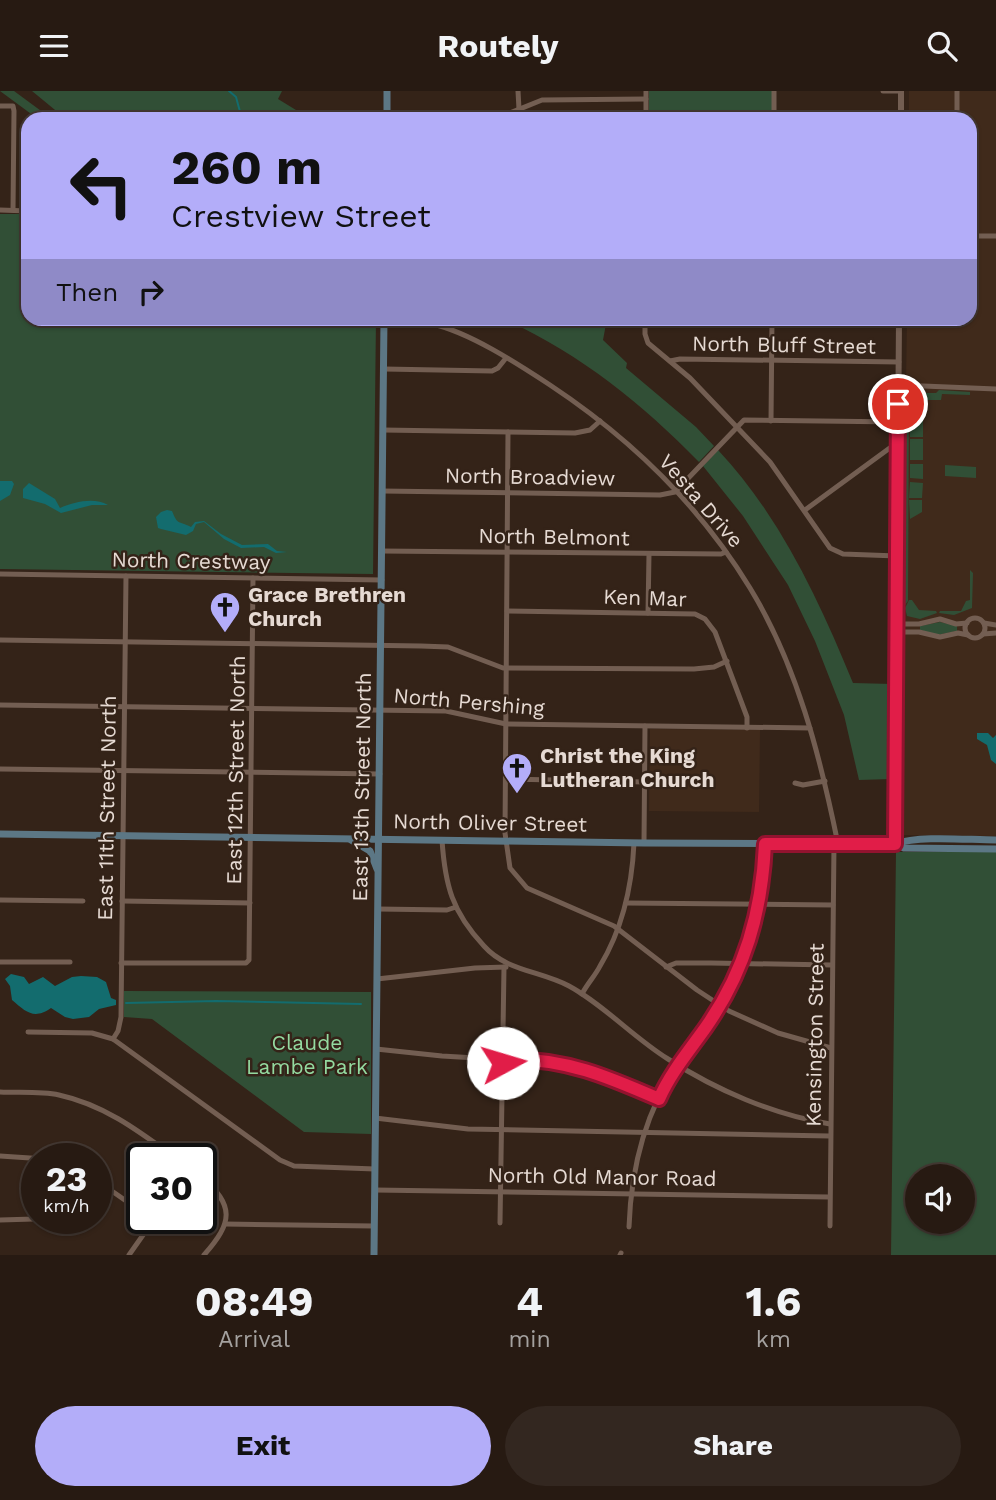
<!DOCTYPE html>
<html lang="en">
<head>
<meta charset="utf-8">
<style>
  :root { --surface:#271a12; --page:#332720; --text:#f1f3f6; --muted:#a4a19f; --line:#433832; --accent:#b3adf9 }
  body { margin:0; font-family:"Work Sans",sans-serif; background:var(--page); color:var(--text); height:100vh; display:flex; flex-direction:column; font-size:26px; white-space:nowrap }
  * { box-sizing:border-box; margin:0 }
  p { font-size:23px; color:var(--muted) }
  .icon { flex:none; width:38px; height:38px; fill:none; stroke:currentColor; stroke-width:2; stroke-linecap:round; stroke-linejoin:round }
  .map { position:relative; height:1164px; overflow:hidden }
  .details { display:flex; flex-direction:column; background:var(--surface); flex:1 }
  .details>* { flex:none }
  .banner { position:absolute; left:21px; top:21px; width:956px; height:214px; border-radius:21px; box-shadow:0 2px 5px #0004,0 0 0 2px var(--line); background:#b3adf9; color:#111; overflow:hidden }
  .tools { position:absolute; left:905px; top:1073px; display:grid; gap:14px }
  .tools a { display:grid; place-items:center; width:70px; height:70px; border-radius:50%; background:var(--surface); box-shadow:0 2px 5px #0004,0 0 0 2px var(--line); font-size:35px }
  .speed { position:absolute; left:21px; top:1052px; display:flex; gap:14px; font-size:35px; font-weight:700; text-align:center }
  .speed>* { display:grid; place-content:center; width:91px; height:91px; border-radius:50%; background:var(--surface); box-shadow:0 2px 5px #0004,0 0 0 2px var(--line); line-height:1 }
  .speed small { font-size:18px; font-weight:400 }
  .speed .limit { border:4px solid #111; border-radius:10px; background:#fff; color:#111 }
  .pin { position:absolute; display:grid; place-items:center; width:60px; height:60px; color:#fff; margin:-30px; border:4px solid #fff; border-radius:50%; box-shadow:0 2px 7px #0007 }
  .me { position:absolute; width:77px; margin:-38px; rotate:84deg; stroke-linejoin:round; filter:drop-shadow(0 0 5px #0008) }
  .turn { display:flex; align-items:center; gap:24px; height:147px; padding:0 35px; font-size:32px }
  .turn .icon { width:91px; height:91px; stroke-width:2.5 }
  .turn b { display:block; font-size:49px; line-height:60px }
  .then { display:flex; align-items:center; height:66px; padding:0 35px; background:#0003; gap:14px; font-size:26px }
  .eta { display:flex; justify-content:space-evenly; align-items:center; height:119px; text-align:center }
  .eta b { font-size:42px; font-weight:700; line-height:49px }
  .button { display:flex; gap:14px; margin-top:auto; padding:14px 35px }
  .button a { flex:1; height:80px; border-radius:42px; background:var(--accent); color:#111; font-size:28px; font-weight:700; line-height:80px; text-align:center }
  .button a+a { background:var(--page); color:var(--text) }
  header { display:flex; justify-content:space-between; align-items:center; height:91px; padding:0 35px; background:var(--surface); font-size:32px; font-weight:700 }
  .map>svg:first-child { display:block }
</style>
</head>
<body>
<header><svg class="icon" aria-label="menu" viewBox="0 0 24 24"><path d="M4 6h16M4 12h16M4 18h16"/></svg>Routely<svg class="icon" aria-label="search" viewBox="0 0 24 24"><circle cx="10" cy="10" r="6"/><path d="M15 15l6 6"/></svg></header>
<div class="map">
<svg width="996" height="1164" viewBox="0 0 996 1164">
  <rect width="100%" height="100%" fill="#342318"/>
  <g fill="#402a1b">
    <polygon points="909,0 996,0 996,745 899,744 907,228 970,228 970,28 909,28"/>
    <polygon points="650,638 760,639 759,721 649,720"/>
  </g>
  <g fill="#314f36" fill-rule="evenodd">
    <polygon points="0,0 14,0 52,28 38,28"/>
    <polygon points="32,0 282,0 278,8 296,19 377,21 377,28 66,28"/>
    <rect x="649" y="0" width="123" height="28"/>
    <polygon points="0,123 28,123 28,228 376,228 373,483 0,478"/>
    <path d="M 504,228 L 550,228 L 560,233 L 606,233 L 603,249 L 627,272 L 626,277 L 696,336 L 714,355 L 699,371 C 640,311 580,263 504,228 Z"/>
    <polygon points="906,297 909,307 908,510 903,517 905,530 902,525 904,301"/>
    <polygon points="939,299 970,301 970,304 942,303 941,309 925,309 925,302 936,302"/>
    <rect x="910" y="310" width="13" height="36"/>
    <rect x="910" y="348" width="13" height="21"/>
    <path d="M 718,359 C 780,425 819,509 853,592 L 892,593 L 891,688 L 859,689 L 844,624 L 815,550 L 788,494 L 743,425 L 703,375 Z"/>
    <polygon points="910,373 923,373 923,388 910,387"/>
    <polygon points="945,374 976,376 976,387 945,385"/>
    <polygon points="910,391 923,392 922,407 909,407"/>
    <polygon points="909,409 922,409 922,421 910,428"/>
    <polygon points="970,479 973,482 972,517 954,524 939,522 940,520 961,520 966,510 970,509"/>
    <polygon points="909,509 912,509 919,519 936,520 937,522 920,528 907,525 905,517"/>
    <polygon points="940,531 957,535 957,540 937,544 920,539 920,535"/>
    <path d="M 896,761 L 996,761 L 996,1164 L 891,1164 ZM 917,1085 L 962,1085 L 962,1130 L 917,1130 Z"/>
    <polygon points="124,900 371,901 371,1043 304,1041 152,928 124,926"/>
  </g>
  <g fill="#136c6e">
    <polygon points="0,390 12,390 14,393 10,404 0,410"/>
    <path d="M 29,392 L 55,408 L 60,417 C 74,411 94,406 108,414 L 92,414 L 61,422 L 45,413 L 23,407 L 23,398 Z"/>
    <path d="M 167,419 L 172,420 C 178,435 178,429 191,436 L 195,431 L 204,430 L 221,443 L 242,454 L 268,453 L 277,460 L 287,461 L 276,462 L 264,456 L 241,457 L 224,448 L 204,431 L 196,433 L 193,440 L 186,444 L 161,438 L 158,437 L 156,426 L 161,421 Z"/>
    <polygon points="977,642 988,642 993,647 996,644 996,673 991,669 987,654 977,648"/>
    <path d="M 11,883 L 24,886 L 29,893 L 43,886 L 55,895 L 72,886 L 81,885 L 97,886 L 106,891 L 111,907 L 116,909 L 116,914 L 99,918 L 89,926 L 73,928 L 65,926 L 51,917 C 34,929 26,921 12,909 L 10,895 L 5,888 Z"/>
  </g>
  <g fill="none" stroke-linecap="round" stroke-linejoin="round">
    <g stroke="#136c6e" stroke-width="2">
      <polyline points="229,0 236,6 242,28"/>
      <path d="M 251,28 C 289,15 335,23 375,25"/>
      <polyline points="126,912 216,910 361,913"/>
    </g>
    <g stroke="#735e52" stroke-width="5">
      <polyline points="518,0 519,18"/>
      <polyline points="774,0 774,28"/>
      <polyline points="883,0 901,0"/>
      <polyline points="957,0 957,28"/>
      <polyline points="0,15 13,15 14,20 13,119"/>
      <polyline points="495,28 542,9 646,8"/>
      <polyline points="646,28 646,0"/>
      <polyline points="0,119 28,120"/>
      <polyline points="970,141 978,145 996,145"/>
      <polyline points="645,228 645,243 648,252 690,287 770,371 830,457 843,463 897,465"/>
      <path d="M 384,231 C 400,231 417,230 432,233 C 469,241 518,273 550,294 C 630,347 700,415 750,497 C 797,574 820,665 838,753"/>
      <polyline points="670,270 680,268 899,271"/>
      <polyline points="384,278 492,280 498,277 506,267"/>
      <polyline points="899,294 996,298"/>
      <polyline points="771,330 772,228"/>
      <polyline points="383,339 575,342 590,339 600,330"/>
      <polyline points="508,341 505,742 510,777 527,797 614,835 697,899 729,920 778,942 831,957"/>
      <polyline points="382,400 660,404 675,401 744,329 898,331"/>
      <polyline points="805,419 898,351"/>
      <polyline points="382,460 721,463 726,461"/>
      <polyline points="0,483 382,489"/>
      <polyline points="507,520 695,523 705,528 715,541 747,626 747,637"/>
      <polyline points="648,522 649,463"/>
      <circle cx="975" cy="537" r="10"/>
      <polyline points="984,532 996,534"/>
      <polyline points="897,533 919,533 940,528 956,533 967,532"/>
      <polyline points="897,541 919,541 940,546 958,542 968,544"/>
      <polyline points="983,543 996,542"/>
      <polyline points="0,549 421,555 448,556 503,577 694,578 714,576 727,570"/>
      <polyline points="0,614 446,620 506,633 810,637"/>
      <polyline points="0,678 380,683"/>
      <polyline points="506,688 645,691"/>
      <polyline points="795,692 803,694 825,690"/>
      <path d="M 442,749 C 445,794 452,821 484,855 C 506,880 541,880 569,895 C 604,914 634,947 668,968 C 716,999 774,1024 830,1033"/>
      <polyline points="644,752 645,635"/>
      <polyline points="0,809 83,810"/>
      <polyline points="122,810 250,812"/>
      <polyline points="626,812 833,814"/>
      <polyline points="378,818 447,819 456,816"/>
      <polyline points="0,871 70,871"/>
      <polyline points="121,872 246,872 249,869 253,487"/>
      <polyline points="666,876 676,872 711,872 832,874"/>
      <polyline points="377,888 475,877 506,876"/>
      <path d="M 582,903 C 587,893 595,885 600,875 C 623,837 632,795 634,752"/>
      <polyline points="28,941 92,942 113,948 280,1069 294,1075 375,1078"/>
      <polyline points="113,948 118,940 121,926 126,485"/>
      <polyline points="376,958 442,965 561,972 607,984 659,1008"/>
      <path d="M 0,1001 C 19,1002 41,1000 59,1004 C 105,1014 140,1041 177,1068"/>
      <polyline points="375,1027 468,1038 830,1045"/>
      <polyline points="0,1065 45,1068"/>
      <polyline points="197,1068 205,1056"/>
      <path d="M 201,1085 C 235,1115 233,1131 204,1164"/>
      <polyline points="96,1089 142,1121"/>
      <polyline points="375,1099 829,1106"/>
      <polyline points="96,1104 105,1095"/>
      <polyline points="0,1129 68,1127"/>
      <polyline points="500,1132 504,876"/>
      <polyline points="225,1133 374,1135"/>
      <polyline points="830,1135 834,753"/>
      <path d="M 629,1136 C 631,1079 645,1021 678,973 C 692,951 711,931 724,907 C 751,857 762,810 766,753"/>
      <polyline points="129,1164 155,1127"/>
      <polyline points="620,1164 621,1162"/>
    </g>
    <g stroke="#735e52" stroke-width="6">
      <polyline points="901,28 901,0"/>
      <polyline points="895,753 899,228"/>
    </g>
    <g stroke="#5c7785" stroke-width="7">
      <polyline points="387,28 387,0"/>
      <path d="M 0,743 L 644,752 L 895,753 C 921,744 967,749 996,749"/>
      <polyline points="351,749 370,760 377,778"/>
      <polyline points="896,753 904,757 996,758"/>
      <polyline points="374,1164 384,228"/>
    </g>
  </g>
  <g fill="none" stroke-linecap="round" stroke-linejoin="round">
    <g stroke="#92132f" stroke-width="18">
      <path id="route" d="M 503,972 L 503,968 L 508,968 C 567,968 606,985 659,1008 C 671,981 689,960 706,936 C 745,880 762,821 765,753 L 895,753 L 898,313"/>
    </g>
    <use href="#route" stroke="#e11d48" stroke-width="12"/>
  </g>
  <defs>
    <g id="church-pin" transform="scale(1.575)"><path d="M0 17L-7.5 6A9.5 9.5 0 1 1 7.5 6Z" fill="#b3adf9" stroke="#342318"/><path d="M-1.2-6h2.4v3.5h3.3v2.4h-3.3V6h-2.4V-.1h-3.3v-2.4h3.3Z" fill="#111"/></g>
  </defs>
  <g fill-rule="evenodd">
    <use href="#church-pin" x="225" y="516"/>
    <use href="#church-pin" x="517" y="677"/>
  </g>
  <g text-anchor="middle" stroke-width="5" stroke-linejoin="round" paint-order="stroke">
    <g font-size="21" fill="#e6dad3" stroke="#342318">
      <text transform="translate(784 254) rotate(1)" y="7">North Bluff Street</text>
      <text transform="translate(530 386) rotate(1)" y="7">North Broadview</text>
      <text transform="translate(701 410) rotate(49)" y="7">Vesta Drive</text>
      <text transform="translate(554 446) rotate(1)" y="7">North Belmont</text>
      <text transform="translate(191 470) rotate(1)" y="7">North Crestway</text>
      <text transform="translate(645 507) rotate(2)" y="7">Ken Mar</text>
      <text transform="translate(469 611) rotate(5)" y="7">North Pershing</text>
      <text transform="translate(236 679) rotate(-89)" y="7">East 12th Street North</text>
      <text transform="translate(362 696) rotate(-89)" y="7">East 13th Street North</text>
      <text transform="translate(107 717) rotate(-89)" y="7">East 11th Street North</text>
      <text transform="translate(490 732) rotate(1)" y="7">North Oliver Street</text>
      <text transform="translate(815 944) rotate(-89)" y="7">Kensington Street</text>
      <text transform="translate(602 1086) rotate(1)" y="7">North Old Manor Road</text>
    </g>
    <g font-size="21" font-weight="bold" fill="#e6dad3" stroke="#342318" text-anchor="start">
      <text x="248" y="511">Grace Brethren<tspan x="248" dy="24">Church</tspan></text>
      <text x="540" y="672">Christ the King<tspan x="540" dy="24">Lutheran Church</tspan></text>
    </g>
    <g font-size="21" fill="#94daa0" stroke="#342318">
      <text x="307" y="959">Claude<tspan x="307" dy="24">Lambe Park</tspan></text>
    </g>
  </g>
</svg>
<div class="tools">
<a><svg class="icon" aria-label="sound" viewBox="0 0 24 24"><path d="M4 9h4l5-4v14l-5-4H4zM17 9q2 3 0 6"/></svg></a>
</div>
<div class="speed"><div>23<small>km/h</small></div><div class="limit">30</div></div>
<div class="pin" style="left:898px;top:313px;background:#d93025"><svg class="icon" aria-label="arrive" viewBox="0 0 24 24"><path d="M6 21V4h12l-3 4 3 4H6"/></svg></div>
<svg class="me" style="left:503px;top:972px" viewBox="-20 -20 40 40"><circle r="19" fill="#fff"/><path d="M0-13L10 11 0 6-10 11z" fill="#e11d48"/></svg>
<div class="banner">
<div class="turn"><svg class="icon" aria-label="left" viewBox="0 0 24 24"><path d="M17 20v-9H6M10 6l-5 5 5 5"/></svg><div><b>260 m</b>Crestview Street</div></div>
<div class="then">Then<svg class="icon" aria-label="right" viewBox="0 0 24 24"><path d="M7 20v-9h11M14 6l5 5-5 5"/></svg></div>
</div>
</div>
<section class="details">
<div class="eta">
<div><b>08:49</b><p>Arrival</p></div>
<div><b>4</b><p>min</p></div>
<div><b>1.6</b><p>km</p></div>
</div>
<div class="button"><a>Exit</a><a>Share</a></div>
</section>
</body>
</html>
